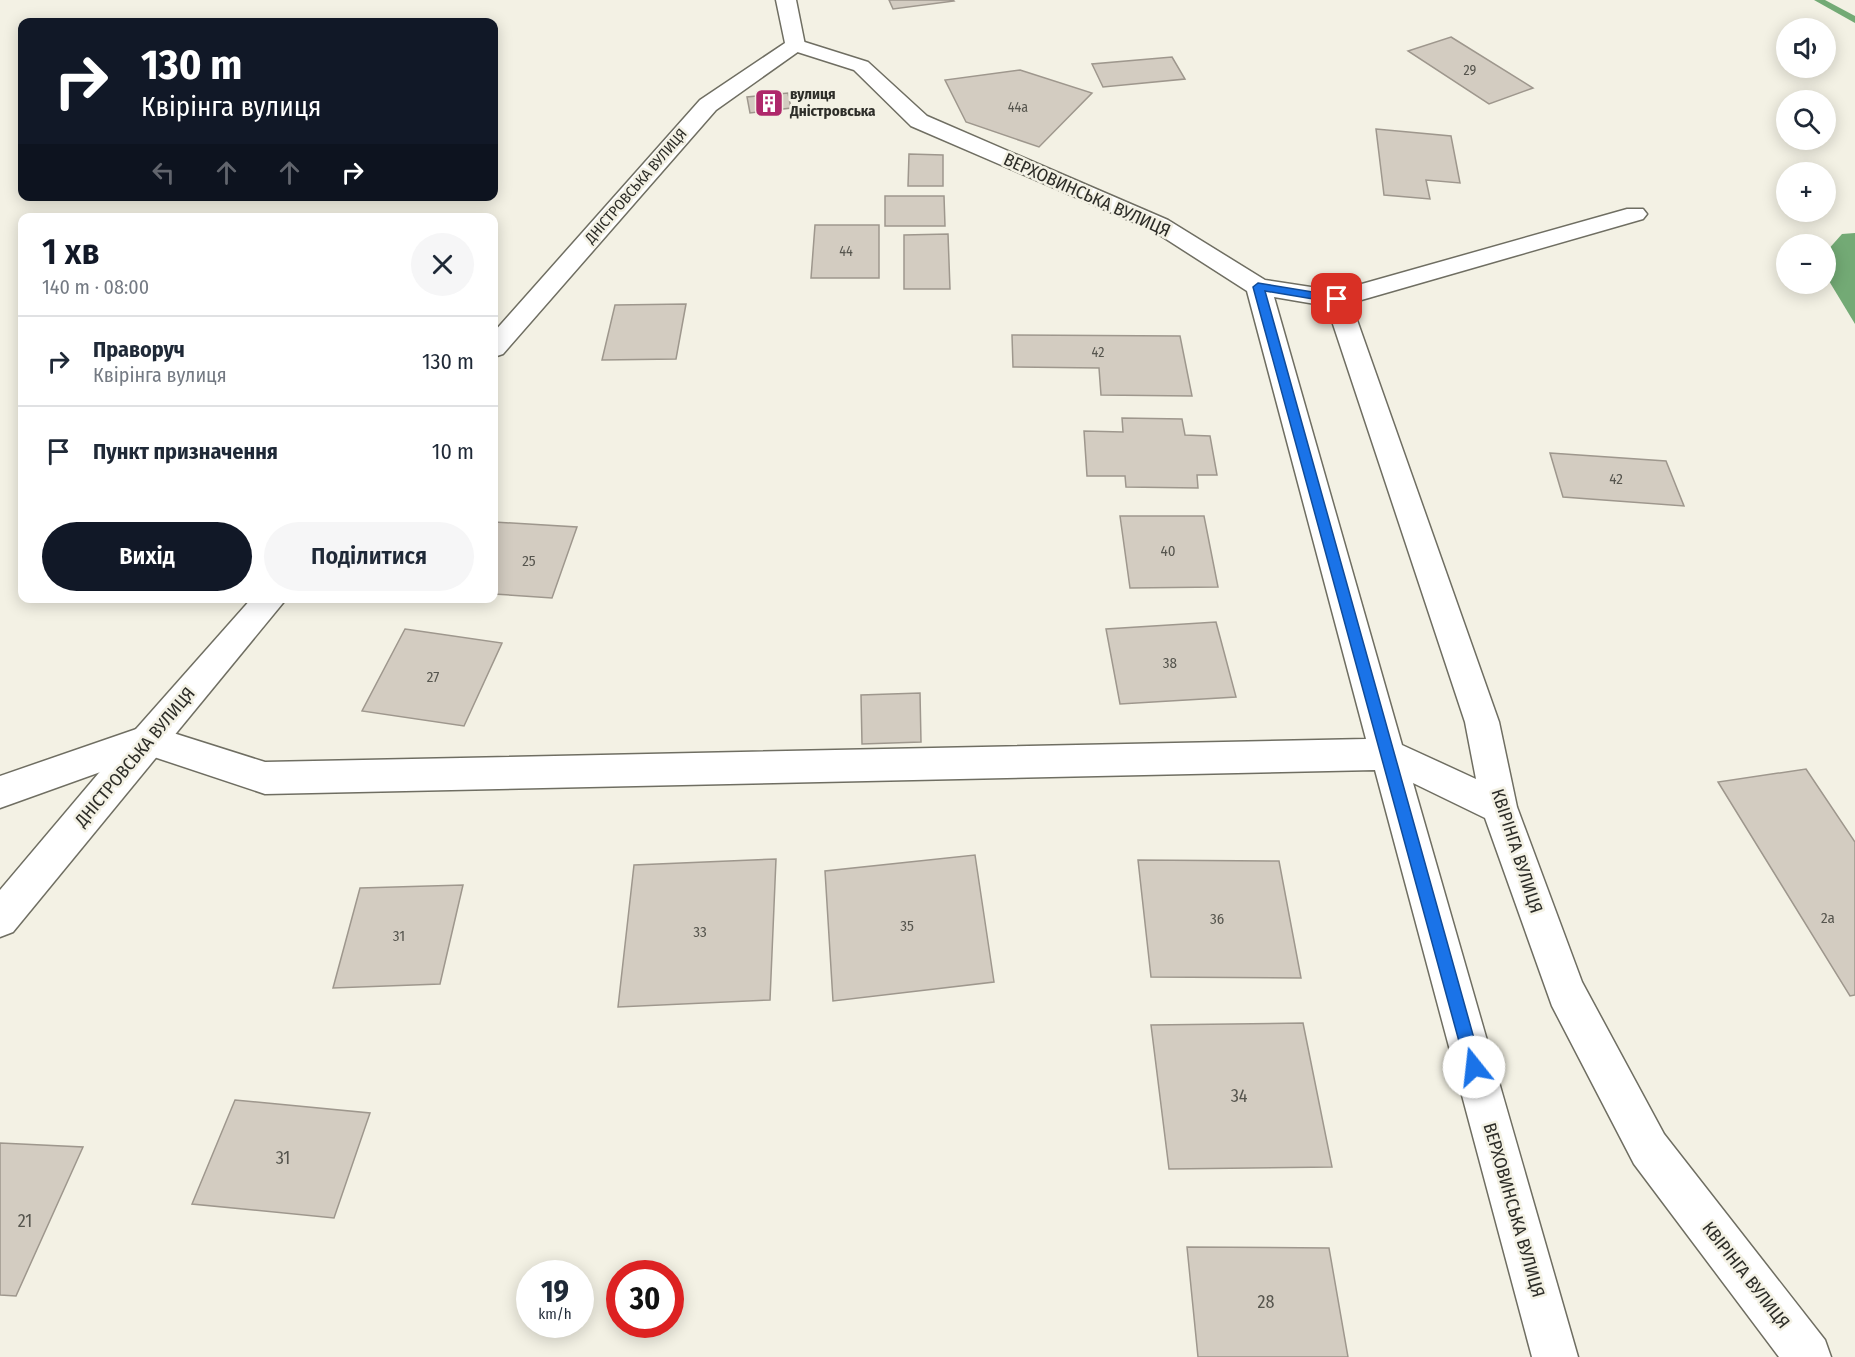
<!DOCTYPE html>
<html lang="uk">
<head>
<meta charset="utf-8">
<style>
  :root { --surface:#fff; --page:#f6f6f7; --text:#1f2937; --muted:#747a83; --line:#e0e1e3; --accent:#111827 }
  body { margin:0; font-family:"Fira Sans Condensed",sans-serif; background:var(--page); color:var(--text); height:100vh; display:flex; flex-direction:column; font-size:22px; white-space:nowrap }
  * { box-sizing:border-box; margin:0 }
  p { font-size:20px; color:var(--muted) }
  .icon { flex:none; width:33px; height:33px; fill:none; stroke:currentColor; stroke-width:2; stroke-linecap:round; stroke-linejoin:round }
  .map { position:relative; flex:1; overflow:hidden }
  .side { position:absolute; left:18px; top:213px; width:480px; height:390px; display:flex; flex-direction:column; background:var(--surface); border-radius:12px; box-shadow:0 3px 15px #0003 }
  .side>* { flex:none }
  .banner { position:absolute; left:18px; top:18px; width:480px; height:183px; border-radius:12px; box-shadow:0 3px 15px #0003; background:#111827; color:#fff; overflow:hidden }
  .fabs { position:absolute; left:1776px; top:18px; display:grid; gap:12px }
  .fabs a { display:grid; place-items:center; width:60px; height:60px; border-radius:50%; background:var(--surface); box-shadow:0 3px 15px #0003; font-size:30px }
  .speed { position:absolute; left:516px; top:1260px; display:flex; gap:12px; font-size:30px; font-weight:700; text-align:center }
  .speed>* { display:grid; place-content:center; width:78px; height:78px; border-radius:50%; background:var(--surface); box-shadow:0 3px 15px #0003; line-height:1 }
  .speed small { font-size:15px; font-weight:400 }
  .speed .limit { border:9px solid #d22; background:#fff; color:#111 }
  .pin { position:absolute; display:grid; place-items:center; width:51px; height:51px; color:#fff; margin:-26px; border-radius:12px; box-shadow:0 3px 9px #0006 }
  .me { position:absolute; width:66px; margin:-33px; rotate:344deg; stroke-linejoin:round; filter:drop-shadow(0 0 4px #0008) }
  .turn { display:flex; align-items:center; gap:21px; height:126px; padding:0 24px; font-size:27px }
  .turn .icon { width:78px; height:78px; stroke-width:2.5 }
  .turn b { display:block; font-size:42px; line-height:51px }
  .lanes { display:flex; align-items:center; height:57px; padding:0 24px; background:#0003; justify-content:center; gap:30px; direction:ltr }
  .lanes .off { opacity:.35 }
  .round { display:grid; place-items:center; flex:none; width:63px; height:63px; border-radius:32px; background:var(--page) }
  .headline { display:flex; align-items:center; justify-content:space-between; height:102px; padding:0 24px }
  h1 { font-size:36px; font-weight:600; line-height:45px; color:var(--accent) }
  .button { display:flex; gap:12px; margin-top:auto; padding:12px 24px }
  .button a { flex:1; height:69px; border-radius:36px; background:var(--accent); color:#fff; font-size:24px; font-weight:600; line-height:69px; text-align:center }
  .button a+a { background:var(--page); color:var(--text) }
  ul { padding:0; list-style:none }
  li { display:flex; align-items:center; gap:18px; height:90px; padding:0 24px; border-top:2px solid var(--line) }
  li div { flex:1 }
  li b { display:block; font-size:22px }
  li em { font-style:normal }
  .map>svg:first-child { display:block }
</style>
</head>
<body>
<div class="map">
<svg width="1855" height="1357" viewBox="0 0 1855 1357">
  <rect width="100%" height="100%" fill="#f3f1e4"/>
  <polygon fill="#73aa75" points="1855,233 1855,324 1826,276 1826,252 1842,234"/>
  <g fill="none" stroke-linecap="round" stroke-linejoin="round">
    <polygon fill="#73aa75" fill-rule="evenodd" points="1814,0 1825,0 1855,16 1855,23"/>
  </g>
  <g fill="#d3ccc1" stroke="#9e978d" stroke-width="1.5">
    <polygon points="889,0 953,0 954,1 893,9"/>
    <polygon points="1451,37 1533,88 1489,104 1408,51"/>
    <polygon points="1172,57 1185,79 1103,87 1092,64"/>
    <polygon points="1020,70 1092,93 1039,147 966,122 945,80"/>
    <polygon points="788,93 791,108 750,113 747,97"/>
    <polygon points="1376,129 1451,136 1460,183 1426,180 1430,199 1384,195"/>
    <polygon points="909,154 943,155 943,186 908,186"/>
    <polygon points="885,196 944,196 945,226 885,226"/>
    <polygon points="815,225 879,225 879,278 811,278"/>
    <polygon points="948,234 950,289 904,289 904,235"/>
    <polygon points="686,304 676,359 602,360 615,305"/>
    <polygon points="1012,335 1180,336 1192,396 1101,395 1099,368 1013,367"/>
    <polygon points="1122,418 1182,419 1185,435 1210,436 1217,475 1197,475 1198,488 1126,487 1125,476 1087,476 1084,431 1123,432"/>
    <polygon points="1550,453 1666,461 1684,506 1563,497"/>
    <polygon points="1120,516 1204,516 1218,587 1130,588"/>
    <polygon points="494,522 577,527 552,598 494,594"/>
    <polygon points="1216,622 1236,697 1120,704 1106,629"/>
    <polygon points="405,629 502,643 464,726 362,711"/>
    <polygon points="920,693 921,742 862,744 861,695"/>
    <polygon points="1806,769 1855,842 1855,995 1850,996 1718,782"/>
    <polygon points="975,855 994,982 833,1001 825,871"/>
    <polygon points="776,859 770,1000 618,1007 634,865"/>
    <polygon points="1138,860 1279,861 1301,978 1151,977"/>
    <polygon points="463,885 440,984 333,988 360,888"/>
    <polygon points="1303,1023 1332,1167 1169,1169 1151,1025"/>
    <polygon points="235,1100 370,1113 334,1218 192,1204"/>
    <polygon points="0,1143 83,1147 16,1296 0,1295"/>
    <polygon points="1187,1247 1329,1248 1348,1357 1198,1357"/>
  </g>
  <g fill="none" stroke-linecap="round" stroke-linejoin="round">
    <g stroke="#6f6e62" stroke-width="3">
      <path id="street" d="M 795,39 L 868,62 L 927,116 L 1168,220 L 1265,280 L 1337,291 L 1627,209 L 1643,209 L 1647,214 L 1643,219 L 1351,303 L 1499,722 L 1517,807 L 1582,982 L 1664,1134 L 1825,1340 L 1831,1357 L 1779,1357 L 1634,1164 L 1552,1006 L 1485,818 L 1413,783 L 1578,1357 L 1532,1357 L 1375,770 L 265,794 L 148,755 L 0,808 L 0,776 L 148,725 L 265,762 L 1366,739 L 1247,291 L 1152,230 L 911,126 L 854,70 L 788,49 L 785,45 L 788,41 ZM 1274,297 L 1327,306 L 1465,722 L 1476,779 L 1402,745 Z"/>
    </g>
    <g stroke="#6f6e62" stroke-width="3">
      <g id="secondary">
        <polygon points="776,0 796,0 805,45 802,49 716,110 503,354 494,357 494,332 700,100 785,43"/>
        <polygon points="252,598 287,598 13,932 0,937 0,890 136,729"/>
      </g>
    </g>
    <use href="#street" fill="#fff" fill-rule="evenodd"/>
    <use href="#secondary" fill="#fff" fill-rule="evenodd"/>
  </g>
  <polygon fill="#1a73e8" stroke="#114b97" stroke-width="1.5" points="1258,283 1337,296 1343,299 1337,303 1265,291 1482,1067 1480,1073 1474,1075 1468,1073 1466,1067 1253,287"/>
  <defs>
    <g id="building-square" transform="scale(1.5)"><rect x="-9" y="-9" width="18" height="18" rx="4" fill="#af286b" stroke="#f3f1e4"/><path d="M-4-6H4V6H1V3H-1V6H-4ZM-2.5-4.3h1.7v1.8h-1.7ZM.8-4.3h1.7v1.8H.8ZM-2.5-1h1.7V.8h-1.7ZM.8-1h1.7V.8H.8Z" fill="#fff"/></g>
  </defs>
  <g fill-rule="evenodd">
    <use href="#building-square" x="769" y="103"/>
  </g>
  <g text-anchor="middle" stroke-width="5" stroke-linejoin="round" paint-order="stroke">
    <g font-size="14" fill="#56554e">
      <text x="1470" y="75">29</text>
      <text x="1018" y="112">44а</text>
      <text x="846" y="256">44</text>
      <text x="1098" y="357">42</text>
    </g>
    <g font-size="15" font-weight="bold" fill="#2d2d28" stroke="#f3f1e4" text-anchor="start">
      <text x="790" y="99">вулиця<tspan x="790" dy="17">Дністровська</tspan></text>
    </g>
    <g font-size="15" fill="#2d2d28" stroke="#f3f1e4">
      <text transform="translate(636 186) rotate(-49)" y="5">ДНІСТРОВСЬКА ВУЛИЦЯ</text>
    </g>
    <g font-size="15" fill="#56554e">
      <text x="1616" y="484">42</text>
      <text x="1168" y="556">40</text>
      <text x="529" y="566">25</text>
      <text x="1170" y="668">38</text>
      <text x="433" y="682">27</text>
      <text x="1828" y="923">2а</text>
      <text x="1217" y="924">36</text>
      <text x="907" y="931">35</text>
      <text x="700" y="937">33</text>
      <text x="399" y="941">31</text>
    </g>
    <g font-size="18" fill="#2d2d28" stroke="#f3f1e4">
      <text transform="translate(1087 195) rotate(24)" y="6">ВЕРХОВИНСЬКА ВУЛИЦЯ</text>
      <text transform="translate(135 757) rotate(-50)" y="6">ДНІСТРОВСЬКА ВУЛИЦЯ</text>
      <text transform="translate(1517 851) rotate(72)" y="6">КВІРІНГА ВУЛИЦЯ</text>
      <text transform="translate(1514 1210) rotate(74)" y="6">ВЕРХОВИНСЬКА ВУЛИЦЯ</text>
      <text transform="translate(1746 1275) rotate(52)" y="6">КВІРІНГА ВУЛИЦЯ</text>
    </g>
    <g font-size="18" fill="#56554e">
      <text x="1239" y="1102">34</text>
      <text x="283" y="1164">31</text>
      <text x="25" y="1227">21</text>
      <text x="1266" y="1308">28</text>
    </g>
  </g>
</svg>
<div class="fabs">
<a><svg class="icon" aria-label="sound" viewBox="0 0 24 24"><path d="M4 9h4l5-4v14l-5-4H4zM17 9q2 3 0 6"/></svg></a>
<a><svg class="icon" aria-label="search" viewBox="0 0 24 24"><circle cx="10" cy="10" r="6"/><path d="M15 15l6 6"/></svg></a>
<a>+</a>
<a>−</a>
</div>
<div class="speed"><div>19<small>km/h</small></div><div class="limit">30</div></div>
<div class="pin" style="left:1337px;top:299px;background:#d93025"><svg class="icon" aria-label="arrive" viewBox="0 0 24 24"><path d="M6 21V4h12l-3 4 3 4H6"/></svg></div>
<svg class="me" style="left:1474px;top:1067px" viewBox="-20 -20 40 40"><circle r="19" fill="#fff"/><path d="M0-13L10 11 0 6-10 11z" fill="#1a73e8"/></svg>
<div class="banner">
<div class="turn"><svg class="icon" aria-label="right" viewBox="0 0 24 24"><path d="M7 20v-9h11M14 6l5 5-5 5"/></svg><div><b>130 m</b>Квірінга вулиця</div></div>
<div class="lanes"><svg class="icon off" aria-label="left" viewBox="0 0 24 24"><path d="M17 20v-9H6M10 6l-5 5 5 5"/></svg><svg class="icon off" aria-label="ahead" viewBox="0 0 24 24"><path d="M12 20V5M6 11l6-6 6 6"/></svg><svg class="icon off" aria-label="ahead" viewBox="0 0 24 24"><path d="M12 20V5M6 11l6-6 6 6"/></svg><svg class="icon" aria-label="right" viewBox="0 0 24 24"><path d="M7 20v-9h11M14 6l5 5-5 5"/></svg></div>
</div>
<section class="side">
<div class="headline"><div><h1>1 хв</h1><p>140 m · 08:00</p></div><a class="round"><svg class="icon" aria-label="close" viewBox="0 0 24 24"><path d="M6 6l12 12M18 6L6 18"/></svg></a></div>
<ul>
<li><svg class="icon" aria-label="right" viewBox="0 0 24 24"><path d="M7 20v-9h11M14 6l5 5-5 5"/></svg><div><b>Праворуч</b><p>Квірінга вулиця</p></div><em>130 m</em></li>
<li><svg class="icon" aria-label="arrive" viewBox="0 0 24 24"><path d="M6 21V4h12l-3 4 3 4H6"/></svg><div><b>Пункт призначення</b></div><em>10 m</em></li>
</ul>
<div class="button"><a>Вихід</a><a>Поділитися</a></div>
</section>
</div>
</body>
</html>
